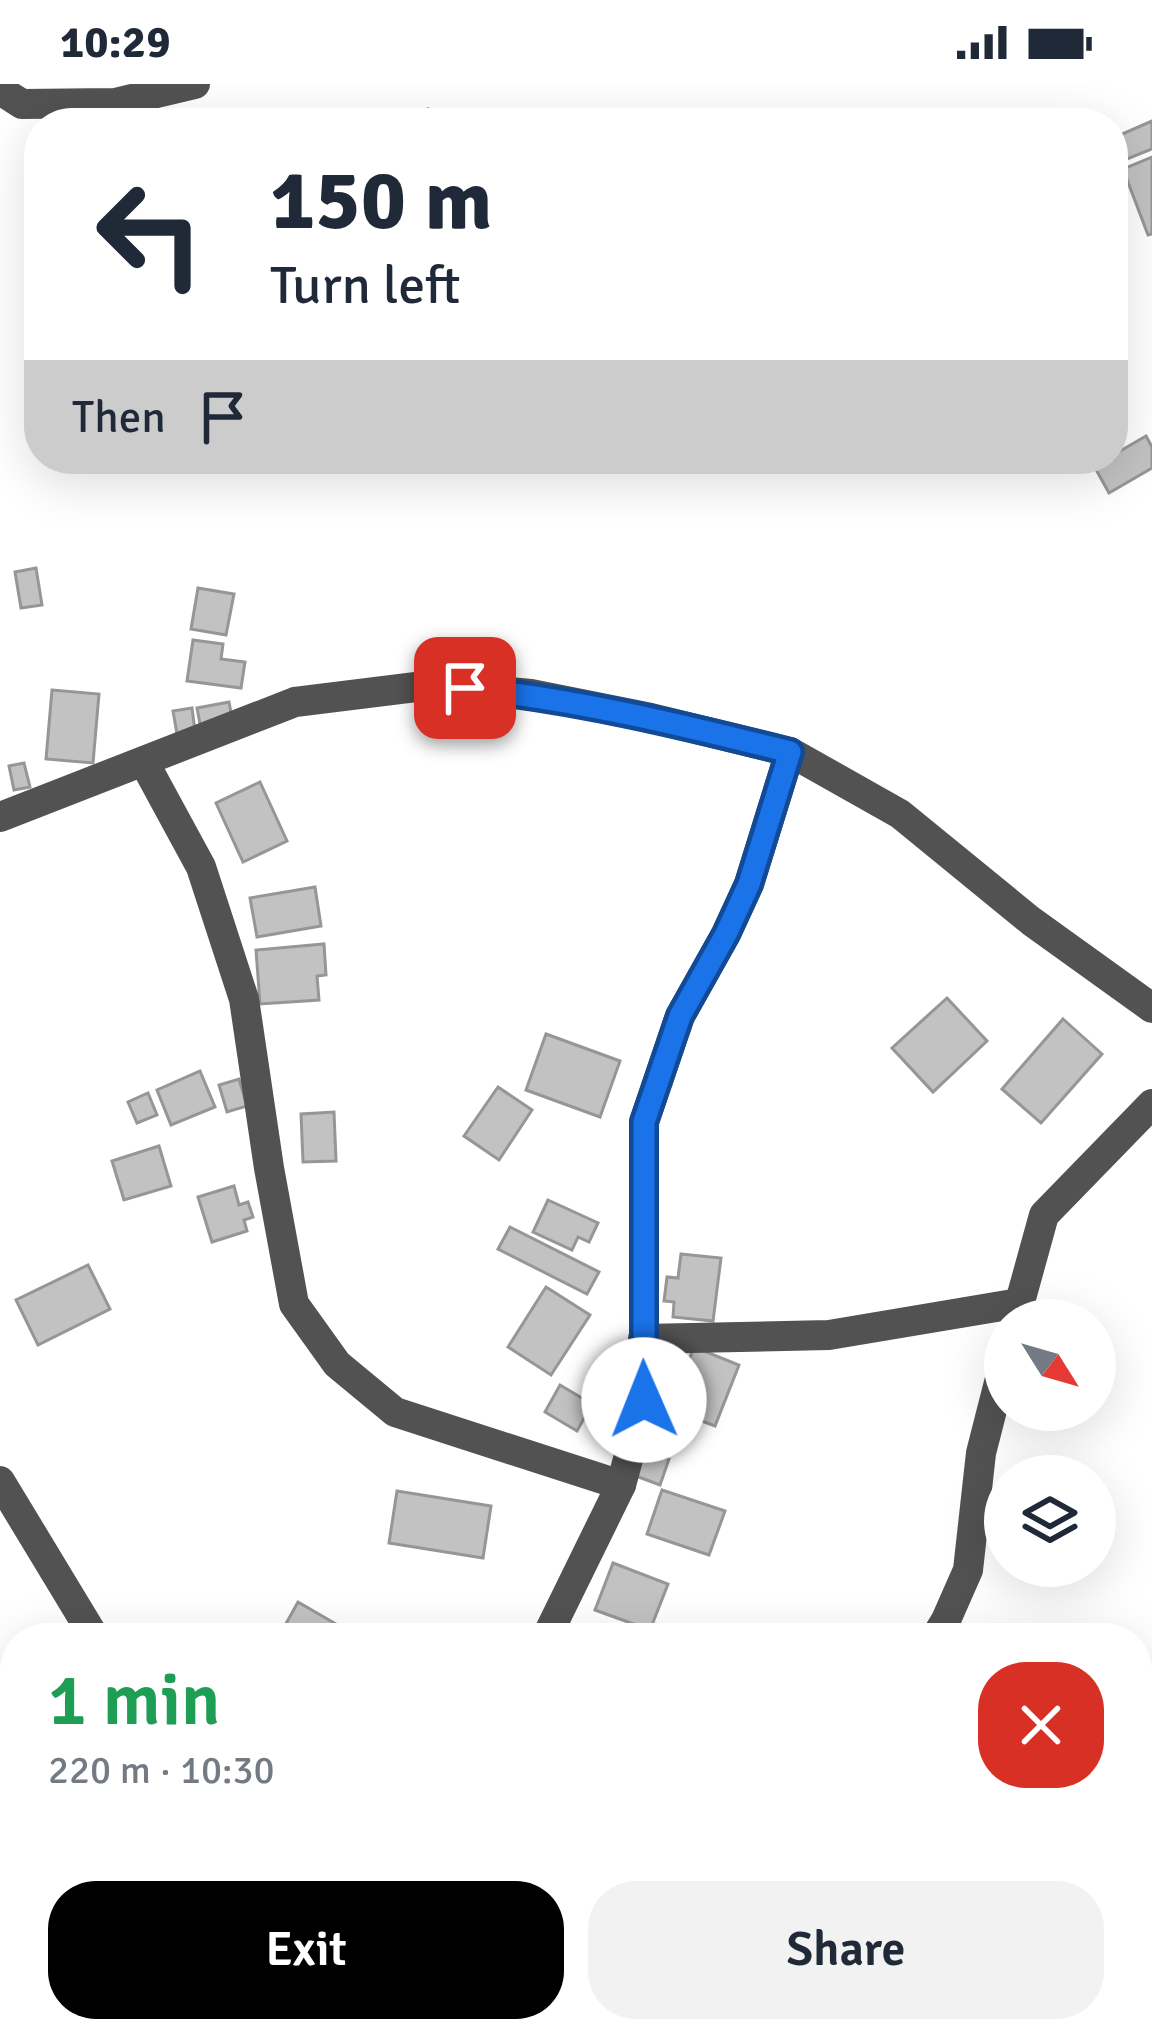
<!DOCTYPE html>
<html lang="en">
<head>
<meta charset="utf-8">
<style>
  :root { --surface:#fff; --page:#f2f2f3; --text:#1f2937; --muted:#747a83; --accent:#000 }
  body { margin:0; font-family:Signika,sans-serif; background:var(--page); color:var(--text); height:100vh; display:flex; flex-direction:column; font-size:45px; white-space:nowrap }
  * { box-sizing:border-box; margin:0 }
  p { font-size:39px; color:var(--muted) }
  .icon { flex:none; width:66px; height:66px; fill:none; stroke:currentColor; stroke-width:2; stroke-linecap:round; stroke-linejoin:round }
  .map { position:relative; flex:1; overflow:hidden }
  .sheet { position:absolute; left:0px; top:1539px; width:1152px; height:420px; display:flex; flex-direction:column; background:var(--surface); border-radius:48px 48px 0 0; box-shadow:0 12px 48px #0002 }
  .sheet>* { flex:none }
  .banner { position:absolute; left:24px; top:24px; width:1104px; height:366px; border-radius:48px; box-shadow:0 12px 48px #0002; background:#fff; color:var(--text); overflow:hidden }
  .needle { width:78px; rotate:127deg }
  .tools { position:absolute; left:984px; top:1215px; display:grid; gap:24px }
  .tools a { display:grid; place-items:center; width:132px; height:132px; border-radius:50%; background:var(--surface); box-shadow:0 12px 48px #0002; font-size:60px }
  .pin { position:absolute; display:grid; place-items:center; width:102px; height:102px; color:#fff; margin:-51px; border-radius:24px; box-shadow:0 6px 18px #0006 }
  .me { position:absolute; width:132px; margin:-66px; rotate:359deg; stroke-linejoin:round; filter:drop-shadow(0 0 9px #0008) }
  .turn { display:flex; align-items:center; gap:42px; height:252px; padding:0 48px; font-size:54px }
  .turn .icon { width:156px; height:156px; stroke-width:2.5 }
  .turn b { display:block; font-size:84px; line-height:102px }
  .then { display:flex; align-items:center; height:114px; padding:0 48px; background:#0003; gap:24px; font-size:45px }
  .round { display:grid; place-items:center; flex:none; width:126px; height:126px; border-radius:48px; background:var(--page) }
  .headline { display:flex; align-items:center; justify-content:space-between; height:204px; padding:0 48px }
  h1 { font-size:72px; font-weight:600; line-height:90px; color:#1e9e55 }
  .cta { display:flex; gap:24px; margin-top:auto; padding:24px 48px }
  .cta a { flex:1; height:138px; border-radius:48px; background:var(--accent); color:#fff; font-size:48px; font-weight:600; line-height:138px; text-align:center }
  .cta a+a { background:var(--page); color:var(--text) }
  .status { display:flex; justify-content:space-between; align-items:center; height:84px; padding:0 60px; background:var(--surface); direction:ltr }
  .status svg { height:33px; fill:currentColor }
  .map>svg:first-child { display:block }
</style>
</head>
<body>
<div class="status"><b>10:29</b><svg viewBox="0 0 49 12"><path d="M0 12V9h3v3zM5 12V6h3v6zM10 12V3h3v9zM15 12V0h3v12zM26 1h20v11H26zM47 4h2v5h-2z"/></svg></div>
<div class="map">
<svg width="1152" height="1959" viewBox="0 0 1152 1959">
  <rect width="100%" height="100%" fill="#fff"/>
  <g fill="#c2c2c2" stroke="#969696" stroke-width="3">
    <polygon points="428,25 433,39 388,39"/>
    <polygon points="1152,37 1152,65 1122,77 1113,54"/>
    <polygon points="1152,73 1152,150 1148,151 1123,85"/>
    <polygon points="1146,352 1152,363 1152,384 1109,409 1094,382 1107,375 1113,375 1113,371"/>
    <polygon points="36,484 42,521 21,524 15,488"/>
    <polygon points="198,504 234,510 226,551 191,545"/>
    <polygon points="193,556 223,560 221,575 245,578 241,604 187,597"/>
    <polygon points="52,606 99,610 93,679 46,675"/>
    <polygon points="229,618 232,634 200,640 197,624"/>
    <polygon points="192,624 195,647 177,650 173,627"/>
    <polygon points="24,679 30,703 14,706 9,682"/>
    <polygon points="260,698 287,757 243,778 216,719"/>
    <polygon points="315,803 321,842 257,853 250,814"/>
    <polygon points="324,860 326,891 317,892 319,916 260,920 256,866"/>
    <polygon points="947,914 987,957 933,1008 892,964"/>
    <polygon points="1063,935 1102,970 1041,1039 1002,1005"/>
    <polygon points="546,950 620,977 600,1033 526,1006"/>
    <polygon points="200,987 215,1023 171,1041 157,1006"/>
    <polygon points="239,995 247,1022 227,1028 219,1001"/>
    <polygon points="498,1003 532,1026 499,1076 464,1052"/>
    <polygon points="148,1009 157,1031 137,1039 128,1018"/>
    <polygon points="334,1028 336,1077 303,1078 301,1030"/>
    <polygon points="159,1062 171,1102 124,1116 112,1077"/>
    <polygon points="234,1102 239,1121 248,1118 253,1133 244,1136 247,1147 212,1158 198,1113"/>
    <polygon points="548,1116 598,1139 589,1158 578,1153 572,1166 533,1148"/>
    <polygon points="510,1143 599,1188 587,1210 498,1165"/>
    <polygon points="681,1170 721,1174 713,1237 673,1233 674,1218 664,1217 667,1193 678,1194"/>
    <polygon points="88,1181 110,1225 38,1261 16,1216"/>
    <polygon points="546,1203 590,1231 551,1291 508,1263"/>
    <polygon points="694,1263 739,1281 715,1342 670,1325"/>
    <polygon points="560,1301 592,1320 577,1347 545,1328"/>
    <polygon points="658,1329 680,1337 669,1368 647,1360"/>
    <polygon points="645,1366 669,1375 660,1401 636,1392"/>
    <polygon points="662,1406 725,1427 709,1471 647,1450"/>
    <polygon points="397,1407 491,1422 483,1474 389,1459"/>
    <polygon points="613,1479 668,1500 650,1546 595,1526"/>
    <polygon points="298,1518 336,1540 328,1554 278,1554"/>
    <polygon points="0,1922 20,1949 7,1959 0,1959"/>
    <polygon points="547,1944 583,1944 607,1959 537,1959"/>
  </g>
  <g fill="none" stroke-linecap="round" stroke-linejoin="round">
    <g stroke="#525252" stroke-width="30">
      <polyline points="0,6 22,20 115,19 195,0"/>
      <polyline points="144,678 201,783 244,915 269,1084 294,1220 337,1280 395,1328 621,1401"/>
      <polyline points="0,733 295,618 432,601 531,610 651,634 790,668 900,730 1031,837 1152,924"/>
      <polyline points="1015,1236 1044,1131 1152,1020"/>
      <polyline points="643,1255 829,1251 1019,1219"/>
      <polyline points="0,1397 95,1554"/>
      <polyline points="546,1554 621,1401 644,1316 644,1038 680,932 726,850 749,800 790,668"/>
      <polyline points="935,1554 946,1536 968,1486 981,1369 1005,1275"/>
      <polyline points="289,1959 299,1944"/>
      <polyline points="689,1959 696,1944"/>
    </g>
  </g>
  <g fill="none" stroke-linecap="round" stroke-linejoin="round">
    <g stroke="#114b97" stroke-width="30">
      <path id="route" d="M 465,604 C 575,615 682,641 790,668 L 749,800 L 726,850 L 680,932 L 644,1038 L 644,1316"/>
    </g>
    <use href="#route" stroke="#1a73e8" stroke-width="21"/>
  </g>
</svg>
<div class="tools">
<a><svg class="needle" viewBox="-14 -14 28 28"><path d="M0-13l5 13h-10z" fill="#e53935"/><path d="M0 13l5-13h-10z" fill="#747a83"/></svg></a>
<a><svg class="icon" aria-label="layers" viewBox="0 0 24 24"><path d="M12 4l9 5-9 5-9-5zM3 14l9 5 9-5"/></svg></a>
</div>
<div class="pin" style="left:465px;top:604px;background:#d93025"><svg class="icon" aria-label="arrive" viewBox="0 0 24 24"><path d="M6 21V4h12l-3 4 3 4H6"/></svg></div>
<svg class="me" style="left:644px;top:1316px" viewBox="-20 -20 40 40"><circle r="19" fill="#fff"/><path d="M0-13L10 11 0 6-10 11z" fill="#1a73e8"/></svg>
<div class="banner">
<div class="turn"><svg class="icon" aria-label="left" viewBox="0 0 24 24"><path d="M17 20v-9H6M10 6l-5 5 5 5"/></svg><div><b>150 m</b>Turn left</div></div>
<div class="then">Then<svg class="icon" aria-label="arrive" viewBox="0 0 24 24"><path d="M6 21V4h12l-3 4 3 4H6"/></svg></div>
</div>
<section class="sheet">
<div class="headline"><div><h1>1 min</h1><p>220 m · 10:30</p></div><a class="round" style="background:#d93025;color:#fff"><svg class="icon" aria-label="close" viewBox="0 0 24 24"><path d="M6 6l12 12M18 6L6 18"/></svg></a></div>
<div class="cta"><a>Exit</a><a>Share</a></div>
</section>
</div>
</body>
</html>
